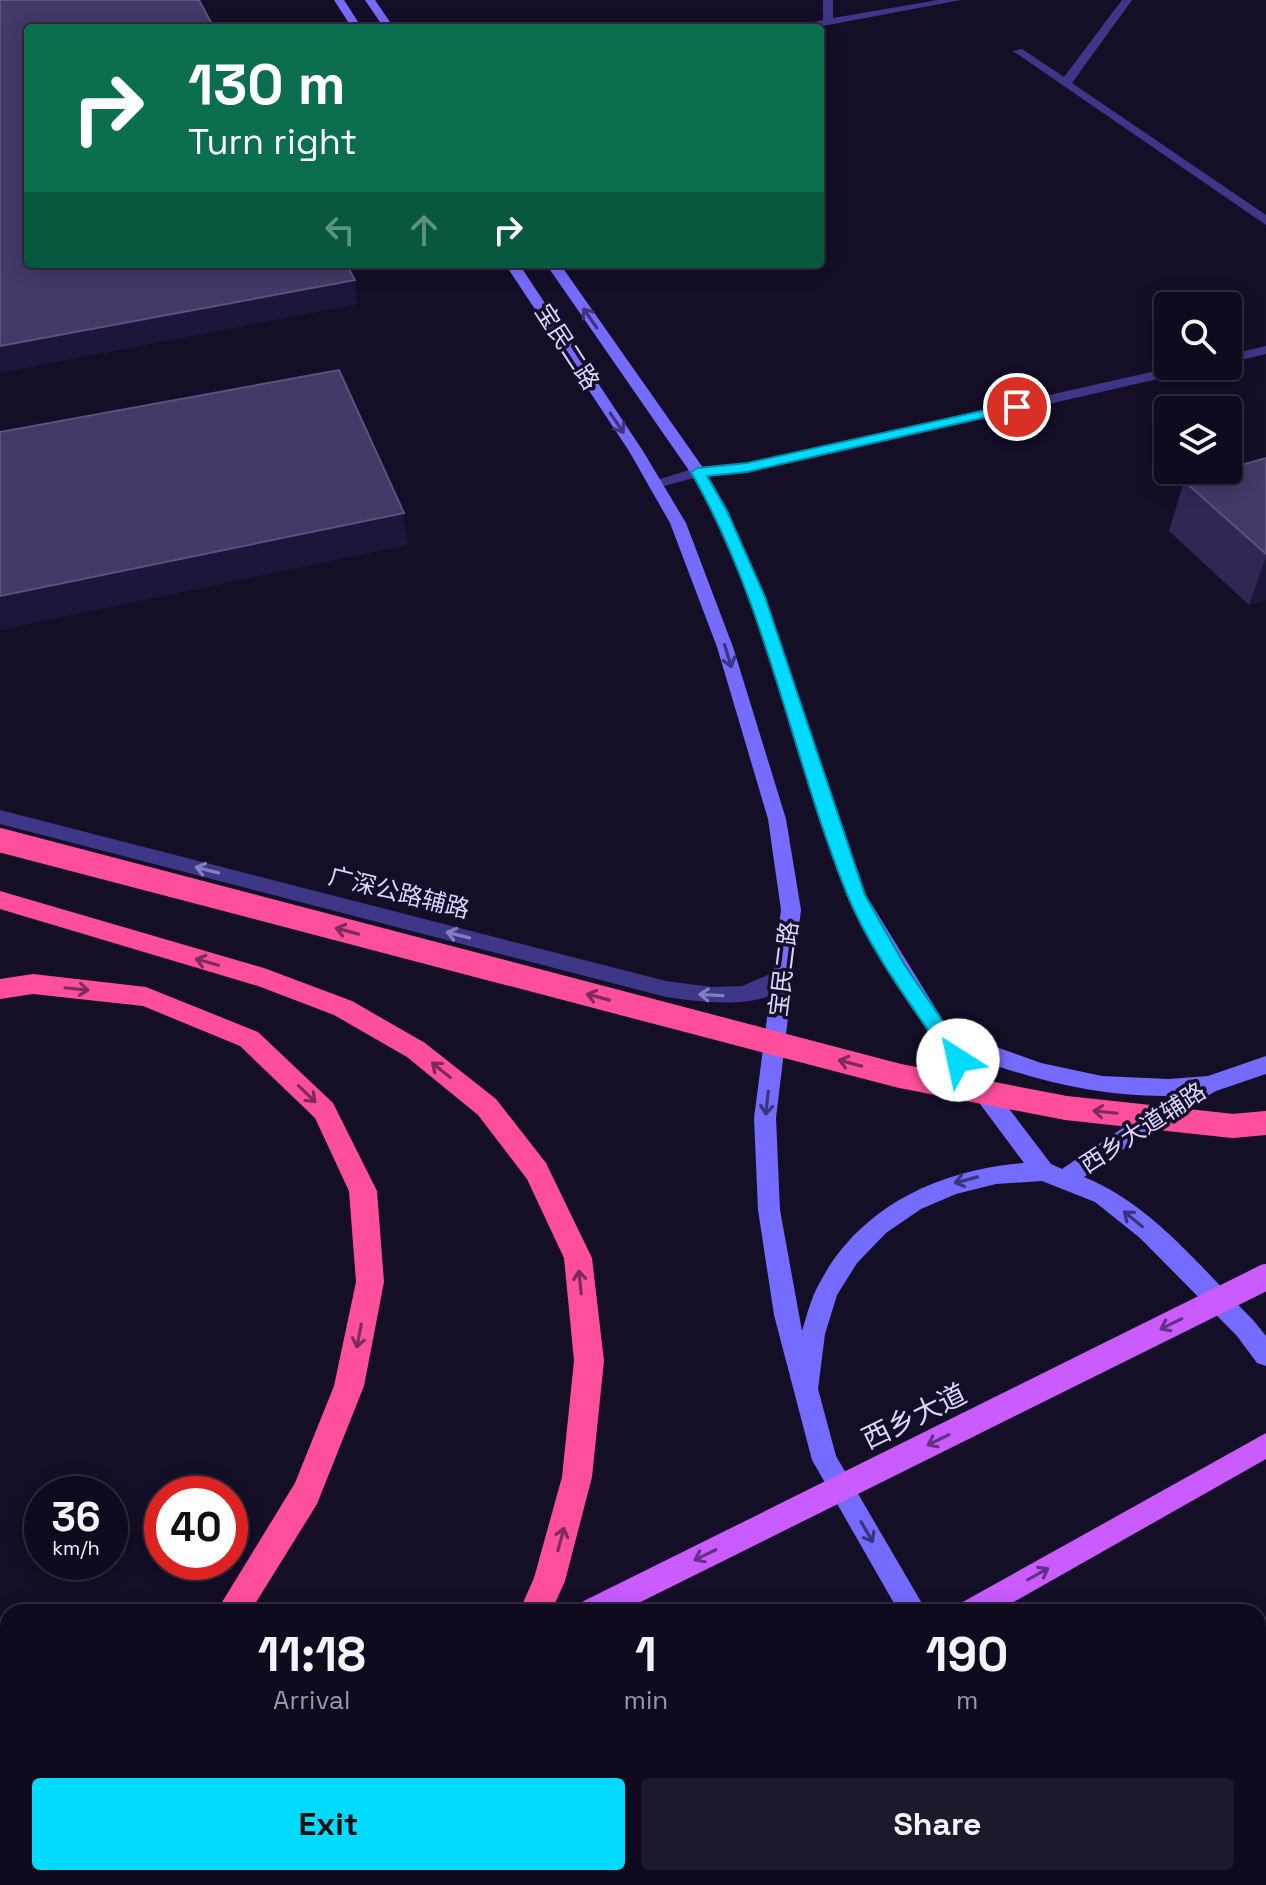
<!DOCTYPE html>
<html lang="en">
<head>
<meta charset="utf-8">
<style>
  :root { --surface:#0f0a1d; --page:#1d182a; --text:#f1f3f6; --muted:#9b9aa4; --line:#2f2b3b; --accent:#00daff }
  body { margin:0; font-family:"Space Grotesk","Noto Sans SC",sans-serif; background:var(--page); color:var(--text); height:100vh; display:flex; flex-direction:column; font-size:30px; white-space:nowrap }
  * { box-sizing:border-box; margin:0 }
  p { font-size:26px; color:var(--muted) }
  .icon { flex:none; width:44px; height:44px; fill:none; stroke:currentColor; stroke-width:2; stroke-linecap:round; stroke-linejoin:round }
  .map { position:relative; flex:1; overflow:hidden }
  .details { position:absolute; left:0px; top:1604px; width:1266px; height:282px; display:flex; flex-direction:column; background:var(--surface); border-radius:24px 24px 0 0; box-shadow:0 4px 20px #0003,0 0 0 2px var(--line) }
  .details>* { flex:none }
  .hud { position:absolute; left:24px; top:24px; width:800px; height:244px; border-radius:8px; box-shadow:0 4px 20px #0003,0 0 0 2px var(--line); background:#0b6e4f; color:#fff; overflow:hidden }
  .tools { position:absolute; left:1154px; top:292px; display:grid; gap:16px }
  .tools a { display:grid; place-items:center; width:88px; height:88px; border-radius:8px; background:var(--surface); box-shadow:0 4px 20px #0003,0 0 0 2px var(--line); font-size:40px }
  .speed { position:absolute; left:24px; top:1476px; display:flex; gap:16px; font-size:40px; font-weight:700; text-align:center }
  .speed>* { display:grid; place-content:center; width:104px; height:104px; border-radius:50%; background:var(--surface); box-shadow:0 4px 20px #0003,0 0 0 2px var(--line); line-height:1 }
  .speed small { font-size:20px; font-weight:400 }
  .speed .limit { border:12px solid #d22; background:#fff; color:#111 }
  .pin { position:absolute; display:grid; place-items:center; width:68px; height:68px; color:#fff; margin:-34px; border:4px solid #fff; border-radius:50%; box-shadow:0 2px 8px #0007 }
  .me { position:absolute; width:88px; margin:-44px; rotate:325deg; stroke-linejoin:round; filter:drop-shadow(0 0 6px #0008) }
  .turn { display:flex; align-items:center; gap:28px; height:168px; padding:0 32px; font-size:36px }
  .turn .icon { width:104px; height:104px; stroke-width:2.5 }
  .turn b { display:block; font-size:56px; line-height:68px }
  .lanes { display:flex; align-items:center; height:76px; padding:0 32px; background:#0003; justify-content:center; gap:40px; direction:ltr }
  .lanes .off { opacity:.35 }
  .eta { display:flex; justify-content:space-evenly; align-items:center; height:136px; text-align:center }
  .eta b { font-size:48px; font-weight:600; line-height:56px }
  .button { display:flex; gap:16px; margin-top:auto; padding:16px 32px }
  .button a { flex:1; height:92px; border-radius:8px; background:var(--accent); color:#111; font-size:32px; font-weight:600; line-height:92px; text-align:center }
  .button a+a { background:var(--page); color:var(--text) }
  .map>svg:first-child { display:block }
</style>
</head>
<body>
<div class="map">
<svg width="1266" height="1885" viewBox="0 0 1266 1885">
  <rect width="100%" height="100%" fill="#140e27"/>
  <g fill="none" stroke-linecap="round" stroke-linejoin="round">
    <path fill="#3e3788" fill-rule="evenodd" d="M 0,810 L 666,981 L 712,987 L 742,986 L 784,968 L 791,970 L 794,976 C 774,1013 700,1002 666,997 L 0,824 Z"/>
    <g fill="#3e3788" fill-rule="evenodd">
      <polygon points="823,0 833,0 833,18 938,0 961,0 812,28 788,28 823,20"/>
      <polygon points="1122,0 1132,0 1072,83 1266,215 1266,225 1013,51 1022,49 1064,77"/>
      <polygon points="1266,346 1266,354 1228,363 1228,355"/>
      <polygon points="1178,366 1204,366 1197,370 747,473 698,477 656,488 648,483 698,467 747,463"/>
    </g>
    <g fill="#756bff" fill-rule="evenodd">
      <polygon points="334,0 344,0 362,28 352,28"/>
      <polygon points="365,0 375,0 394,28 384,28"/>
      <path d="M 505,264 L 519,264 L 643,451 L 686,523 L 733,647 L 786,819 L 801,910 L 776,1118 L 780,1210 L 802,1331 C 807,1315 811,1298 819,1284 C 860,1206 939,1170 1024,1163 L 934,1042 L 847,896 L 749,597 L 712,511 L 690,472 L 546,264 L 560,264 L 706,472 L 728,511 L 765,597 L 866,895 L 949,1030 L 1041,1063 L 1102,1076 L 1169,1079 L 1208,1076 L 1266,1056 L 1266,1074 L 1216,1091 L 1156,1126 L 1084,1177 C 1152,1204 1203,1270 1253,1320 L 1266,1336 L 1266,1366 L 1257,1363 L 1237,1336 L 1140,1238 L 1095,1202 L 1042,1181 L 996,1184 L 956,1194 L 921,1209 L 886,1233 L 857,1263 L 837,1295 L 825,1334 L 818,1389 L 836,1456 L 927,1612 L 899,1612 L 812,1460 L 774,1315 L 758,1210 L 754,1118 L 781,910 L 768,819 L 717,647 L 670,523 L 629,451 ZM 969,1056 C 1036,1081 1099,1097 1170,1096 L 1062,1169 L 1051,1164 Z"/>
      <polygon points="1266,1641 1266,1671 1258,1675 1258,1645"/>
      <polygon points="784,1878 823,1878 820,1885 781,1885"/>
      <polygon points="1222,1878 1254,1878 1257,1885 1225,1885"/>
    </g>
    <g fill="#c95bff" fill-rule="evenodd">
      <polygon points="1266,1433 1266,1459 996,1612 957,1612 961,1603"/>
      <polygon points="29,1878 70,1878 67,1885 26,1885"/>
      <polygon points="475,1878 514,1878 511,1885 472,1885"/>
    </g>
    <g fill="#ff4f9c" fill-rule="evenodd">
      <polygon points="0,891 264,968 352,1001 425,1043 496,1099 546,1163 592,1258 604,1361 592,1477 565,1581 551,1612 519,1612 534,1578 562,1477 574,1361 564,1258 527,1179 478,1115 407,1057 334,1015 258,986 0,909"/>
      <polygon points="33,974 146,987 258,1032 333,1103 377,1191 384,1282 364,1386 317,1504 250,1612 216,1612 295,1483 334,1386 356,1282 349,1191 315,1118 240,1046 143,1006 33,994 0,999 0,979"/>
      <polygon points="8,1824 8,1862 0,1866 0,1828"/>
      <polygon points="342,1878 381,1878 378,1885 339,1885"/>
    </g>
    <polyline stroke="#c95bff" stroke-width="26" points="591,1612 1266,1277"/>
    <polyline stroke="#ff4f9c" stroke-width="24" points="0,840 900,1076 1066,1108 1233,1126 1266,1123"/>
  </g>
  <polygon fill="#322655" points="1266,458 1266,600 1249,605 1169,531 1184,481"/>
  <g fill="#1e153b">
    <polygon points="355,280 358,304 0,373 0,346"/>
    <polygon points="404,513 408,545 0,630 0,596"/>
    <polygon points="1266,557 1266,600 1249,605"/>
  </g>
  <g fill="#443967" stroke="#5c517f" stroke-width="2">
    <polygon points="0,0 199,0 214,28 28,28 28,264 346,264 355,280 0,346"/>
    <polygon points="339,370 404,513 0,596 0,432"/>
    <polygon points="1266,458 1266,554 1184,481"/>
  </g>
  <defs><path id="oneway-shaft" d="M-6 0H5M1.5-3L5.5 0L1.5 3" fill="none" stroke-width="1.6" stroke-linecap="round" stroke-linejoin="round" transform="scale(2)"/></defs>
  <g stroke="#3b337d">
    <use href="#oneway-shaft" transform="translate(590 318) rotate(-125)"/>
    <use href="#oneway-shaft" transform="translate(617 423) rotate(56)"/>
    <use href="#oneway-shaft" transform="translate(728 656) rotate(73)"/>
    <use href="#oneway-shaft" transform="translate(767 1103) rotate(96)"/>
    <use href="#oneway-shaft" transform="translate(966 1180) rotate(165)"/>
    <use href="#oneway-shaft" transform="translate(1133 1219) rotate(-141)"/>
    <use href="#oneway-shaft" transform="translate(867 1532) rotate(60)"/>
  </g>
  <g stroke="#857ebe">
    <use href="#oneway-shaft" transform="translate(207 870) rotate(-166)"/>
    <use href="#oneway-shaft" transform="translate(458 935) rotate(-166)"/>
    <use href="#oneway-shaft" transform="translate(711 995) rotate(-177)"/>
  </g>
  <g stroke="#7e2b5c">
    <use href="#oneway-shaft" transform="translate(347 931) rotate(-165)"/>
    <use href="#oneway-shaft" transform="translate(207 962) rotate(-164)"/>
    <use href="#oneway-shaft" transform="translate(77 989) rotate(6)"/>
    <use href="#oneway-shaft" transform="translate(598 997) rotate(-165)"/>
    <use href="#oneway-shaft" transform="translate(850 1063) rotate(-165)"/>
    <use href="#oneway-shaft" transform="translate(441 1070) rotate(-141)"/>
    <use href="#oneway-shaft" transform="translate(307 1094) rotate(44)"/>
    <use href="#oneway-shaft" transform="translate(1105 1112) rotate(-174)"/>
    <use href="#oneway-shaft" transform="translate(580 1282) rotate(-96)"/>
    <use href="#oneway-shaft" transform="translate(359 1336) rotate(101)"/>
    <use href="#oneway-shaft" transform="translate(561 1539) rotate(-75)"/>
  </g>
  <g stroke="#653188">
    <use href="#oneway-shaft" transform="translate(1171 1324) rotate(154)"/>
    <use href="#oneway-shaft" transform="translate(938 1440) rotate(154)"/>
    <use href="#oneway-shaft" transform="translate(705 1555) rotate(154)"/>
    <use href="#oneway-shaft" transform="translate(1038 1574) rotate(-29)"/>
  </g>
  <path fill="#00daff" stroke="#008ea6" stroke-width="2" d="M 1017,403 L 1023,407 L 1021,409 L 747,472 L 707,476 L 727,511 L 765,597 L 865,895 L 904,964 L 965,1054 L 968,1060 L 958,1068 L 952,1065 C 916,1011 872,955 847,894 C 791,755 767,604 691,472 L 698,468 L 747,463 Z"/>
  <g text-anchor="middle" stroke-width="7" stroke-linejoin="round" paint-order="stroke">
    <g font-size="24" fill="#dbd4ff" stroke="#140e27">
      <text transform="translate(567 347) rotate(57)" y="8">宝民二路</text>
      <text transform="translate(399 893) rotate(14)" y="8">广深公路辅路</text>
      <text transform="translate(784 969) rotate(-83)" y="8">宝民二路</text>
      <text transform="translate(1143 1128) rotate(-33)" y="8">西乡大道辅路</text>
    </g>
    <g font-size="28" fill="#dbd4ff" stroke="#140e27">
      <text transform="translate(914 1416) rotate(-26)" y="10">西乡大道</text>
    </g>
  </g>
</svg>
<div class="tools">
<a><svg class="icon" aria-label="search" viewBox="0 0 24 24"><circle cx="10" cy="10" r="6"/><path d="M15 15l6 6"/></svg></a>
<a><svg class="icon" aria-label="layers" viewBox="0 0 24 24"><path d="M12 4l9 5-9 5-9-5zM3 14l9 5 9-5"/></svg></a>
</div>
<div class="speed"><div>36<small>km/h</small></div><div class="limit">40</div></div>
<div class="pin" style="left:1017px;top:407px;background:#d93025"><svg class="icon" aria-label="arrive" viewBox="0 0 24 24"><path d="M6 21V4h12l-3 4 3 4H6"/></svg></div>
<svg class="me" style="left:958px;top:1060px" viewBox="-20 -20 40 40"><circle r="19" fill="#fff"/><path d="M0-13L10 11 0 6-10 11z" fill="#00daff"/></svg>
<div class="hud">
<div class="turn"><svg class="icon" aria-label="right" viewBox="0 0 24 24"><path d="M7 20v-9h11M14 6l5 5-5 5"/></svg><div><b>130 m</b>Turn right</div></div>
<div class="lanes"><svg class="icon off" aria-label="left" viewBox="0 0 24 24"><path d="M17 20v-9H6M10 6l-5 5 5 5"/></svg><svg class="icon off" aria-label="ahead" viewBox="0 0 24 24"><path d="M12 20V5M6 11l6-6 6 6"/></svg><svg class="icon" aria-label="right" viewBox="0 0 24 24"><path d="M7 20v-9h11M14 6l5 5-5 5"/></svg></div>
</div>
<section class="details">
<div class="eta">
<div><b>11:18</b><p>Arrival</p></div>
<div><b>1</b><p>min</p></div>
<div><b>190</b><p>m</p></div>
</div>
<div class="button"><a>Exit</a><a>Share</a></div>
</section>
</div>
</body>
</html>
